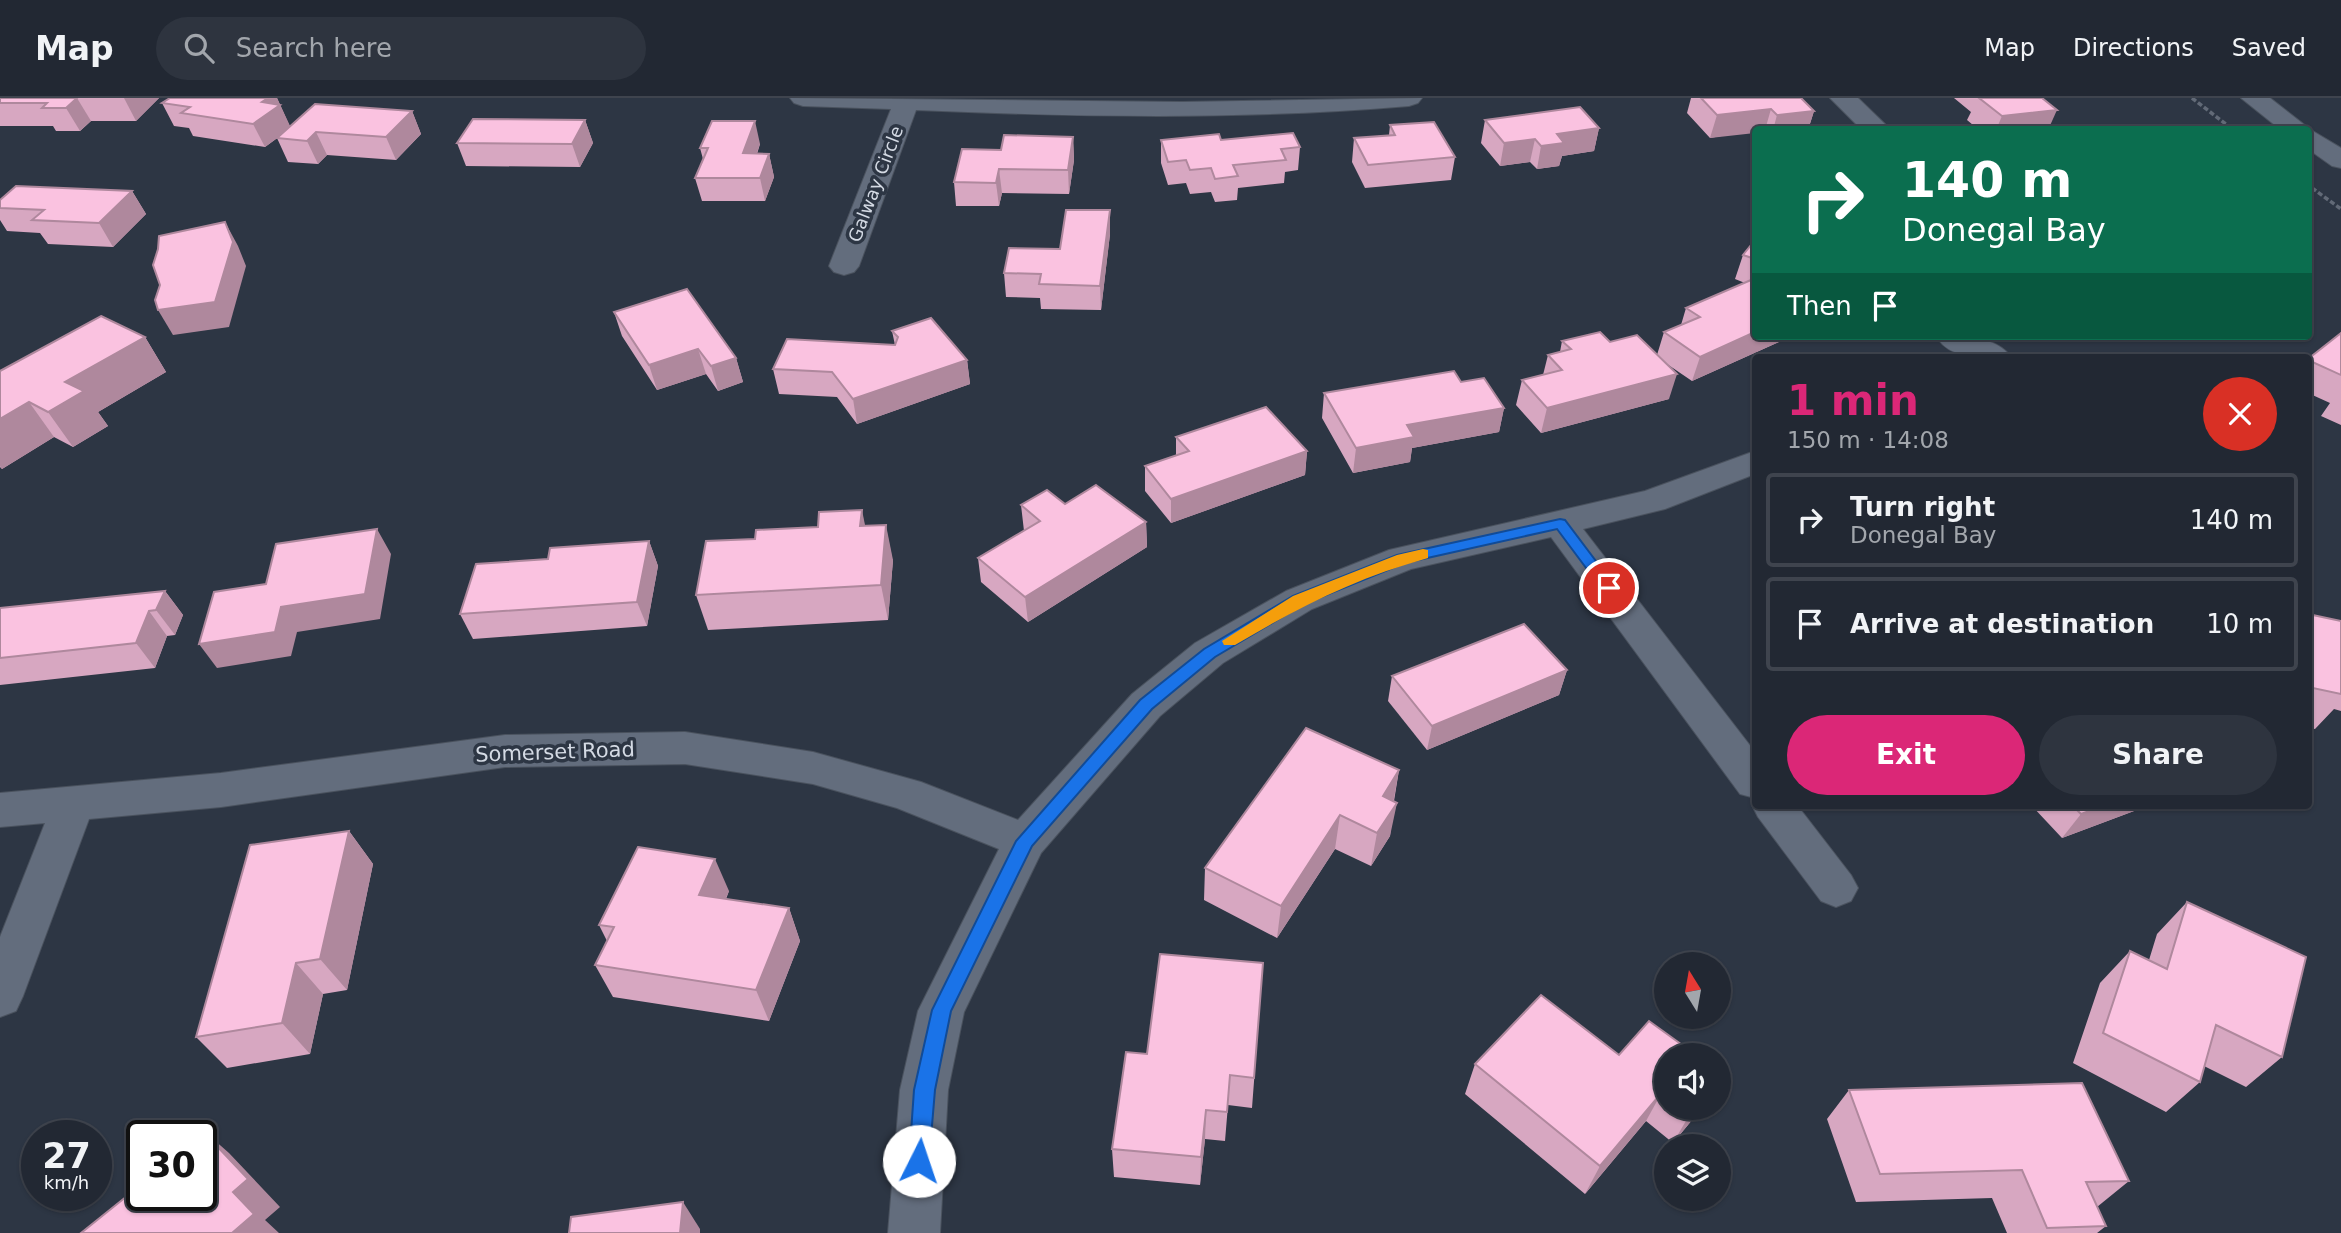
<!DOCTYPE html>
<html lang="en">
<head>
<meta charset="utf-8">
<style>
  :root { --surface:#222833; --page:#2e343f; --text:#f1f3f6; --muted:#a2a6ac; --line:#3f444e; --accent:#db2777 }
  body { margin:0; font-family:"DejaVu Sans",sans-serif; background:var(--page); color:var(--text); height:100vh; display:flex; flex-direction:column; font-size:26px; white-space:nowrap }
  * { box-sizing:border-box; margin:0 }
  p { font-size:23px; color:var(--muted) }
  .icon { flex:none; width:38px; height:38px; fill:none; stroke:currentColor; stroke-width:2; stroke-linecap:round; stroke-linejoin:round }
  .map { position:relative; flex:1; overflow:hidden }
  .panel { position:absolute; left:1752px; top:256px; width:560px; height:455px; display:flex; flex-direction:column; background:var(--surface); border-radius:7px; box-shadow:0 2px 5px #0004,0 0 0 2px var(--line) }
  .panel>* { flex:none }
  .hud { position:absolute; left:1752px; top:28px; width:560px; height:214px; border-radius:7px; box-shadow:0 2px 5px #0004,0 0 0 2px var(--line); background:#0b6e4f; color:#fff; overflow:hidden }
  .needle { width:46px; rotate:349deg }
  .controls { position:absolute; left:1654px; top:854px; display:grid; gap:14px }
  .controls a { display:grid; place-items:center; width:77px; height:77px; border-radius:50%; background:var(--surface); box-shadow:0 2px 5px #0004,0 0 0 2px var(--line); font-size:35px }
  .speed { position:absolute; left:21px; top:1022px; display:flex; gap:14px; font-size:35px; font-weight:700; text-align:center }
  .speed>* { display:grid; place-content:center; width:91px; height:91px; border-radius:50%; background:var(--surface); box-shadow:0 2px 5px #0004,0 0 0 2px var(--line); line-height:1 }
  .speed small { font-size:18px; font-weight:400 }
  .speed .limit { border:4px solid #111; border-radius:10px; background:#fff; color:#111 }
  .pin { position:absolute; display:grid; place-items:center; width:60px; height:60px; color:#fff; margin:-30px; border:4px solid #fff; border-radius:50%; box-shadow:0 2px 7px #0007 }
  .me { position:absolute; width:77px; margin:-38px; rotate:4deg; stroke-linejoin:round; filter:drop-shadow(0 0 5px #0008) }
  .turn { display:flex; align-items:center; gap:24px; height:147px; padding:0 35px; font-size:32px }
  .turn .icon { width:91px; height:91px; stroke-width:2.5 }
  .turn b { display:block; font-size:49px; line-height:60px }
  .then { display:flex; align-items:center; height:66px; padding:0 35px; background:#0003; gap:14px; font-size:26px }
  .round { display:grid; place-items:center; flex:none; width:74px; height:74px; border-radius:37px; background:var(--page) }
  .headline { display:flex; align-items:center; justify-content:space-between; height:119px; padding:0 35px }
  h1 { font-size:42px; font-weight:800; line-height:52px; color:var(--accent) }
  .cta { display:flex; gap:14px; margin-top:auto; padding:14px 35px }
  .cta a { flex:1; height:80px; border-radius:42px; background:var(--accent); color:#fff; font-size:28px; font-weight:800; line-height:80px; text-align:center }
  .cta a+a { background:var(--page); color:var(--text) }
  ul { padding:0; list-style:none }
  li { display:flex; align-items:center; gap:21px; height:94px; margin:0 14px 10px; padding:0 21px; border:4px solid var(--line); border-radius:7px }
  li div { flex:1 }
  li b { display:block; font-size:26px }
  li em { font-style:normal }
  header { display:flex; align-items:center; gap:42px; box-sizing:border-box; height:98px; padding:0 35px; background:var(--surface); border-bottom:2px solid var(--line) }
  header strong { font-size:33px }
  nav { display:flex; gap:38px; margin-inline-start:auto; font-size:24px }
  .search { width:490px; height:63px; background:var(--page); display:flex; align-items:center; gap:18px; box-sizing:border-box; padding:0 24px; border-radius:38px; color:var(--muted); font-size:26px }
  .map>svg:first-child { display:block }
</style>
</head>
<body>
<header>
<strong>Map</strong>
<div class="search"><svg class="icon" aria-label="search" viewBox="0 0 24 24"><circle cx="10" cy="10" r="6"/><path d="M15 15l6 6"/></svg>Search here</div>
<nav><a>Map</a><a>Directions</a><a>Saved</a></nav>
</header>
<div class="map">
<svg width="2341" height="1135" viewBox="0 0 2341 1135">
  <rect width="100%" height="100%" fill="#2d3644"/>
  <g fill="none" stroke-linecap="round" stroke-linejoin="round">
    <g stroke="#4a525e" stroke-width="2">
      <g id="street">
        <path d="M 790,0 L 1182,4 L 1422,0 L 1418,5 L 1409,8 C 1245,22 1081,19 916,12 L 859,168 L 854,174 L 844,177 L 834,174 L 829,168 L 891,11 L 803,8 L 794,5 Z"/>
        <polygon points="1830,0 1858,0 1891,32 1862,32"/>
        <path d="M 1940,238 C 1963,238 1996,238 2011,259 C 1987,259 1953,263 1938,241 Z"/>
        <polygon points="1755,353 1755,376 1665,411 1583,431 1755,654 1755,700 1740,696 1551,439 1411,471 1312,511 1223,565 1160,618 1041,755 964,914 948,992 940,1135 888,1135 900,992 918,913 999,751 897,710 813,686 685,666 505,669 221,709 89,721 23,898 16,913 0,919 0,839 45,725 0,729 0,695 221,675 505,637 685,634 813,654 921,684 1018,722 1132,596 1195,545 1286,493 1389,452 1645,393"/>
        <polygon points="1755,701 1755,707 1797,707 1851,777 1858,790 1851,803 1836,809 1821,803 1758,719 1752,707"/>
      </g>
    </g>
    <g stroke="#4a525e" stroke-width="2">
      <polygon id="secondary" points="2241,0 2270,0 2311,32 2341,50 2341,70 2332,68 2308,51 2308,32 2281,32"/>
    </g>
    <g stroke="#626a77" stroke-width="3.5" stroke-dasharray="5 2.5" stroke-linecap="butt">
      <polyline points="2192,0 2227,27"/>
      <polyline points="2312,90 2341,111"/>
    </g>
    <use href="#street" fill="#636d7d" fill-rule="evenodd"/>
    <use href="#secondary" fill="#636d7d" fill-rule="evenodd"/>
  </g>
  <g fill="#d7a7c1">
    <polygon points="0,0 159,0 136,23 91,23 80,33 56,33 53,28 0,28"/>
    <polygon points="170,0 277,0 290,29 412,13 421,36 396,62 327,57 318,66 288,64 277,40 280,38 265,49 193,38 189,30 174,28 162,5"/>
    <polygon points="1691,0 1801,0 1814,13 1808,32 1755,32 1710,40 1687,15"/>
    <polygon points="1954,0 2042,0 2048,32 1979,32 1967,22 1971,14"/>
    <polygon points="585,22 593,45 580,69 466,68 457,45"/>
    <polygon points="1485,22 1599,30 1594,53 1562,58 1559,68 1537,71 1530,64 1500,68 1481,45"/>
    <polygon points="1390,27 1455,59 1451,82 1365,90 1352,64 1354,40 1389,37"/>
    <polygon points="1073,39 1074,62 1069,96 1002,95 999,108 956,108 954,84 1001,52"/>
    <polygon points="1161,42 1221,42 1300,49 1298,72 1285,74 1284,85 1238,90 1237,102 1215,104 1211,94 1190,96 1186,85 1168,87 1161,65"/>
    <polygon points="760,46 757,56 769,56 774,79 765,103 702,103 695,80 703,61 700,50"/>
    <polygon points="132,93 146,116 113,149 48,146 40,135 7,133 0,122 0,102"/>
    <polygon points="1110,136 1101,212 1041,211 1040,200 1006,199 1004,175 1060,151"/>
    <polygon points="1755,142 1755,238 1792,238 1692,283 1664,264 1669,301 1541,335 1516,307 1522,282 1543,277 1548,257 1560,254 1562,243 1610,244 1657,257 1664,234 1681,227 1686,210 1745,185 1735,181 1743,157"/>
    <polygon points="614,214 736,260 743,284 718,293 706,276 657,292 622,238"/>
    <polygon points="892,233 967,262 970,286 857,326 837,299 779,296 773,271 895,247"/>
    <polygon points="2341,235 2341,327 2321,318 2330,305 2308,295 2308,261"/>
    <polygon points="2141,238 2163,238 2161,242"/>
    <polygon points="145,239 166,274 98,314 108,328 73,349 54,339 2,371 0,369 0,273"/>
    <polygon points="1461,284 1504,310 1499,334 1412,350 1410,364 1353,375 1322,320 1324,295"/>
    <polygon points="1176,339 1307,353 1305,377 1171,425 1145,393 1145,368 1176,358"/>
    <polygon points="1065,406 1146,424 1147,449 1028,524 981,484 978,460 1024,433 1021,407"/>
    <polygon points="865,428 893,462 888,522 708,532 696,497 755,441"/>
    <polygon points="649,443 658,468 647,528 473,541 460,516 548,461"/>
    <polygon points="165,493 183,517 175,537 167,538 155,570 0,587 0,510"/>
    <polygon points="2308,516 2341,523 2341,613 2334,611 2315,631 2308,630"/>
    <polygon points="1567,572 1559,597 1427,652 1388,603 1392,578"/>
    <polygon points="1399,672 1394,703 1390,738 1371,768 1335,751 1277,840 1204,802 1205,770"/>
    <polygon points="2031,707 2139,707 2134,713 2062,740"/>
    <polygon points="349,733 373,766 347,892 323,896 310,956 227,970 196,939"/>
    <polygon points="729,793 726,801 789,810 800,843 769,923 613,899 595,867 607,843 599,827"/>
    <polygon points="2187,804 2282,959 2246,989 2204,968 2200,984 2166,1014 2073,965 2100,885 2130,853 2149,862 2157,836"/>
    <polygon points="1263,865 1252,1010 1228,1007 1225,1043 1205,1041 1200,1087 1114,1079 1112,1051 1147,956"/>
    <polygon points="1619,957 1666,957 1666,1010 1702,1010 1673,1045 1646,1023 1585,1096 1465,996 1475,966"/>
    <polygon points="1849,992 2129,1083 2097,1109 2106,1128 2097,1135 2007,1135 1992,1100 1856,1104 1827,1021"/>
  </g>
  <g fill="#af889d">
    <polygon points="77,0 91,23 80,33 66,10"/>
    <polygon points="124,0 159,0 136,23"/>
    <polygon points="268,0 277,0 291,30 265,49 253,26 262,4"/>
    <polygon points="1771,11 1765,32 1755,32 1755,35 1710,40 1717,17"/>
    <polygon points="2057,12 2048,32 1996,32 2002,18"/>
    <polygon points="412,13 421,36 396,62 386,39"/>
    <polygon points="1814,13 1808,32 1773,32 1777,17"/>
    <polygon points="585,22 593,45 580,69 572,46"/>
    <polygon points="755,23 760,46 748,79 743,55"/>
    <polygon points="1599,30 1594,53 1562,58 1559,68 1537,71 1541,48 1557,36"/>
    <polygon points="316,34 327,57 318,66 307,43"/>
    <polygon points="1073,39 1074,62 1069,96 1068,72"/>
    <polygon points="1535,41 1530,64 1500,68 1504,45"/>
    <polygon points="769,56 774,79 765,103 760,80"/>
    <polygon points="999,71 1002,95 999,108 996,85"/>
    <polygon points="132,93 146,116 113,149 99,125"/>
    <polygon points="1110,112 1110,136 1101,212 1100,188"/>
    <polygon points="225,124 238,148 246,168 229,229 173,237 158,212"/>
    <polygon points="1755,234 1755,238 1792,238 1692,283 1700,259"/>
    <polygon points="145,239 166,274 98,314 108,328 73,349 48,314 65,284"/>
    <polygon points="698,251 706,276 657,292 649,267"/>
    <polygon points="736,260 743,284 718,293 711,268"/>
    <polygon points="967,262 970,286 857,326 853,301"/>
    <polygon points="1677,276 1669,301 1541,335 1547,310"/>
    <polygon points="29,304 54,339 2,371 0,368 0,321"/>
    <polygon points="1504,310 1499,334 1412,350 1410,364 1353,375 1356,350 1407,327"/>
    <polygon points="1307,353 1305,377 1171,425 1171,401"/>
    <polygon points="862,412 869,447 860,428"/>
    <polygon points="1146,424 1147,449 1028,524 1025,499"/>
    <polygon points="886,427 893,462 888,522 881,487"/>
    <polygon points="377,431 391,456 380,521 297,534 291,558 217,570 199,546 281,509"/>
    <polygon points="649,443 658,468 647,528 637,504"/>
    <polygon points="165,493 183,517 175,537 156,512"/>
    <polygon points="149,513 167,538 155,570 136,545"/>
    <polygon points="1567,572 1559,597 1427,652 1432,628"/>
    <polygon points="1399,672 1393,706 1383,698"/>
    <polygon points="1397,705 1390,738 1371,768 1377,735"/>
    <polygon points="2106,707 2139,707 2134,713 2062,740 2081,716"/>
    <polygon points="1340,717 1335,751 1277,840 1281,808"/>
    <polygon points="349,733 373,766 347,892 320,861"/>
    <polygon points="715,761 729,793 713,829 699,797"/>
    <polygon points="789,810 800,843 769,923 756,892"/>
    <polygon points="296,865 323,896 310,956 282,925"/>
    <polygon points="1662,994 1646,1023 1585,1096 1600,1068"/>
    <polygon points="1695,1010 1702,1010 1673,1045 1690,1016"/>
    <polygon points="1206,1012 1205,1041 1200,1087 1201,1059"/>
    <polygon points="196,1026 229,1055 280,1109 265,1122 279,1135 232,1135 233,1094"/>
    <polygon points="683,1104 700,1131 700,1135 680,1135"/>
  </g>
  <g fill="#fac2e0" stroke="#af889d" stroke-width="2">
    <polygon points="0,0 77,0 66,10 42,10 47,5 0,5"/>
    <polygon points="170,0 268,0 262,4 280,7 253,26 181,15 190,9 162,5"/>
    <polygon points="1701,0 1801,0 1814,13 1777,17 1771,11 1717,17"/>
    <polygon points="1979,0 2042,0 2057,12 2002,18"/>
    <polygon points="315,6 412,13 386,39 316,34 307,43 277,40"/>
    <polygon points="1580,9 1599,30 1557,36 1564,45 1541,48 1535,41 1504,45 1485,22"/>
    <polygon points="473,21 585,22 572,46 457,45"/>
    <polygon points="712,23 755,23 743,55 769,56 760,80 695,80 708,50 700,50"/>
    <polygon points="1434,24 1455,59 1368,67 1354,40 1395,37 1390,27"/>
    <polygon points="1293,35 1300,49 1281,51 1286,62 1233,67 1238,78 1215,81 1211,70 1190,72 1186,62 1168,64 1161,42 1219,36 1221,42"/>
    <polygon points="1004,37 1073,39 1068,72 999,71 996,85 954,84 962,51 1001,52"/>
    <polygon points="16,88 132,93 99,125 32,122 44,112 0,110 0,102"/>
    <polygon points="1066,112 1110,112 1100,188 1039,186 1041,176 1004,175 1009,150 1060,151"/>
    <polygon points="225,124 233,144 215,204 158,212 155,202 160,187 153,167 158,151 159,138"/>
    <polygon points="1755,142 1755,161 1743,157"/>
    <polygon points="1751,182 1755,185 1755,234 1700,259 1664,234 1700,219 1686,210"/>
    <polygon points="687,191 736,260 711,268 698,251 649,267 614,214"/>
    <polygon points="101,218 145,239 65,284 84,293 48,314 29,304 0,321 0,273"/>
    <polygon points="931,220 967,262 853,301 832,274 773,271 787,241 895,247 898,239 892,233"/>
    <polygon points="1600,234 1610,244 1637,237 1677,276 1547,310 1522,282 1562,272 1548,257 1571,251 1562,243"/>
    <polygon points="2341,235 2341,277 2308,262 2308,261"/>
    <polygon points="1454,273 1461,284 1484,280 1504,310 1407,327 1414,339 1356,350 1324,295"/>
    <polygon points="1266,309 1307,353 1171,401 1145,368 1189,353 1176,339"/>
    <polygon points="1096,387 1146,424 1025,499 978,460 1040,423 1021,407 1047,392 1065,406"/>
    <polygon points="862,412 860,428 886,427 881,487 696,497 706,443 755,441 756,432 818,429 819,414"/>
    <polygon points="377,431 365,496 281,509 275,534 199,546 214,494 266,486 276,446"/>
    <polygon points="649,443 637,504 460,516 476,466 548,461 550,450"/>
    <polygon points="165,493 156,512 149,513 136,545 0,560 0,510"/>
    <polygon points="2308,516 2341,523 2341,596 2308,589"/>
    <polygon points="1524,526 1567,572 1432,628 1392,578"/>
    <polygon points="1306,630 1399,672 1383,698 1397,705 1377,735 1340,717 1281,808 1205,770"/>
    <polygon points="2072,707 2106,707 2081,716"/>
    <polygon points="349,733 320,861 296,865 282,925 196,939 250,747"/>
    <polygon points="638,749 715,761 699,797 789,810 756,892 595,867 614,829 599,827"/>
    <polygon points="2187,804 2306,859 2282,959 2216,927 2200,984 2103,935 2130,853 2167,871"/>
    <polygon points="1160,856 1263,865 1254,980 1230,977 1227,1014 1206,1012 1201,1059 1112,1051 1126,954 1147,956"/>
    <polygon points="1541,897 1619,957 1649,923 1696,957 1666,957 1666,997 1662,994 1600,1068 1475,966"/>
    <polygon points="2082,985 2129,1083 2086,1084 2106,1128 2047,1130 2022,1072 1880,1076 1849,992"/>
    <polygon points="1682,1010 1695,1010 1690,1016"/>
    <polygon points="196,1026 248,1081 233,1094 254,1116 232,1135 81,1135 142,1086 142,1097 201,1097 201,1038 182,1038"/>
    <polygon points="683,1104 680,1135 569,1135 571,1119"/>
  </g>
  <polygon fill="#1a73e8" stroke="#114b97" stroke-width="2" points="1560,421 1565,422 1614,487 1614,494 1604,494 1557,431 1405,465 1304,506 1215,559 1152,611 1032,748 951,913 935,992 929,1063 926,1070 919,1073 912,1070 909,1063 914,992 932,912 1016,743 1140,602 1204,551 1293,498 1397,457"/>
  <path fill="#f59e0b" d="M 1423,451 L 1428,452 L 1428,460 C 1356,480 1299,509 1235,547 L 1224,547 L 1222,543 L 1293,498 L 1397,457 Z"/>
  <g text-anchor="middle" stroke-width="7" stroke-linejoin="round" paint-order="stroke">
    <g font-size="18" fill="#d4dae4" stroke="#2d3644">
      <text transform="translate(876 86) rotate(-69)" y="6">Galway Circle</text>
    </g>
    <g font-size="21" fill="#d4dae4" stroke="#2d3644">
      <text transform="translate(555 654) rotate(-2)" y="7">Somerset Road</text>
    </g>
  </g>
</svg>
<div class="controls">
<a><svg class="needle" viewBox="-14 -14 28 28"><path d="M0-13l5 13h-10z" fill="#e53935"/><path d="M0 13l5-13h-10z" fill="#a2a6ac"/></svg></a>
<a><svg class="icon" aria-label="sound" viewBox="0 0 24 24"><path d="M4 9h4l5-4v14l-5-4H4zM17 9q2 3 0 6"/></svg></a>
<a><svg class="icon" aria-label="layers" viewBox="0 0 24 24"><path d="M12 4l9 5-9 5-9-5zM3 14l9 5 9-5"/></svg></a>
</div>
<div class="speed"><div>27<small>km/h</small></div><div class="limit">30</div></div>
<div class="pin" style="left:1609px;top:490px;background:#d93025"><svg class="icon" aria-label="arrive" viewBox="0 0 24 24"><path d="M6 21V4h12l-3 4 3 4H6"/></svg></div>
<svg class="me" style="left:919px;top:1063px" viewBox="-20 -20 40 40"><circle r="19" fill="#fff"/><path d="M0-13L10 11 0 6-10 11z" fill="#1a73e8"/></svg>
<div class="hud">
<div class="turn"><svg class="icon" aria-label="right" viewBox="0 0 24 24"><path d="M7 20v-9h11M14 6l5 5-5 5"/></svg><div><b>140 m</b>Donegal Bay</div></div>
<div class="then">Then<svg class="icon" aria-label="arrive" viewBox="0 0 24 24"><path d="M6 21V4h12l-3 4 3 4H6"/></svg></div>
</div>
<section class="panel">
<div class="headline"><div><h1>1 min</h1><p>150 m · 14:08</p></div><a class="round" style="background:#d93025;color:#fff"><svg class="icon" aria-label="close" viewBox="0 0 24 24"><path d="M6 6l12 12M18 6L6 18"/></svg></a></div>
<ul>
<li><svg class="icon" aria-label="right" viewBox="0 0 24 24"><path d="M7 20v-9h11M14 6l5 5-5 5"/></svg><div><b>Turn right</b><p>Donegal Bay</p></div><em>140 m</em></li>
<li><svg class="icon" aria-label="arrive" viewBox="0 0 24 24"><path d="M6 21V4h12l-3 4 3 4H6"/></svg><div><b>Arrive at destination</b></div><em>10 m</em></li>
</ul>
<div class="cta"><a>Exit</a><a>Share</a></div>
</section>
</div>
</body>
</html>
